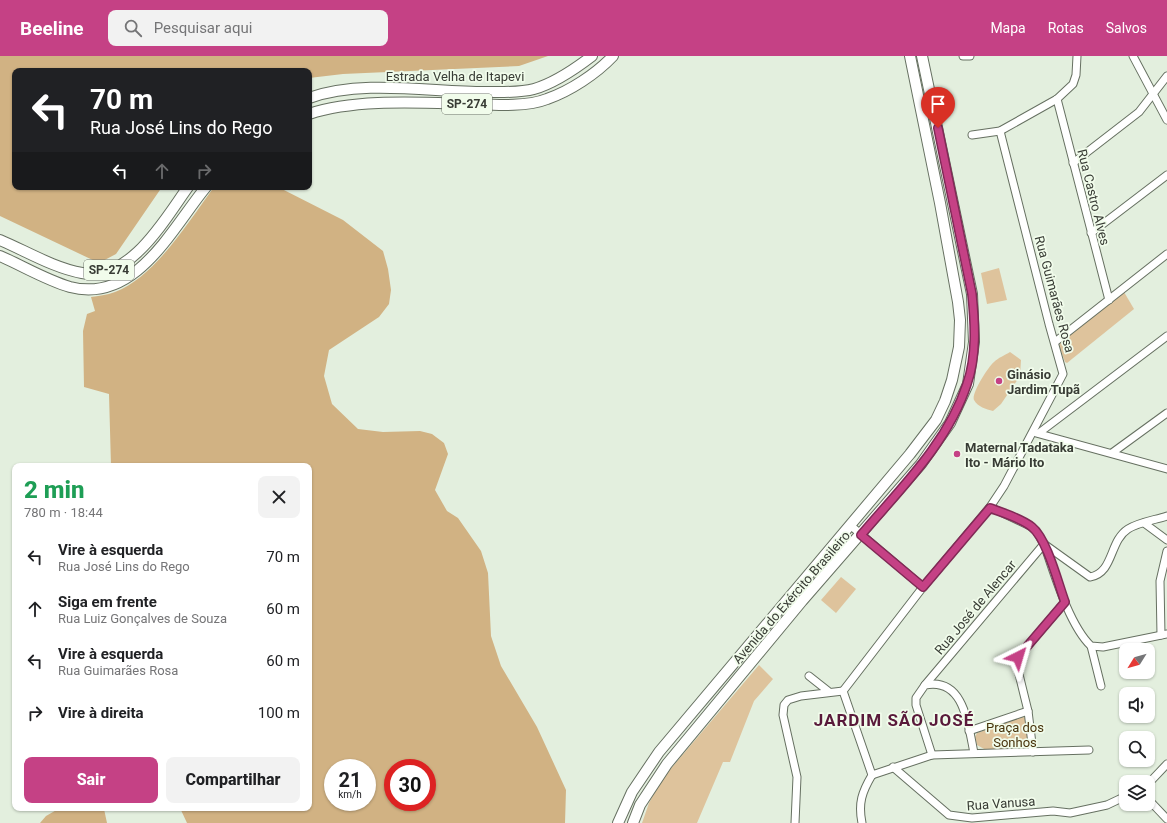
<!DOCTYPE html>
<html lang="pt">
<head>
<meta charset="utf-8">
<style>
  :root { --surface:#fff; --page:#f2f2f2; --text:#202124; --muted:#757577; --accent:#c54185 }
  body { margin:0; font-family:Roboto,sans-serif; background:var(--page); color:var(--text); height:100vh; display:flex; flex-direction:column; font-size:15px; white-space:nowrap }
  * { box-sizing:border-box; margin:0 }
  p { font-size:13px; color:var(--muted) }
  .icon { flex:none; width:22px; height:22px; fill:none; stroke:currentColor; stroke-width:2; stroke-linecap:round; stroke-linejoin:round }
  .map { position:relative; flex:1; overflow:hidden }
  .drawer { position:absolute; left:12px; top:407px; width:300px; height:348px; display:flex; flex-direction:column; background:var(--surface); border-radius:8px; box-shadow:0 1px 3px #0004 }
  .drawer>* { flex:none }
  .banner { position:absolute; left:12px; top:12px; width:300px; height:122px; border-radius:8px; box-shadow:0 1px 3px #0004; background:#202124; color:#fff; overflow:hidden }
  .needle { width:26px; rotate:233deg }
  .tools { position:absolute; left:1119px; top:587px; display:grid; gap:8px }
  .tools a { display:grid; place-items:center; width:36px; height:36px; border-radius:8px; background:var(--surface); box-shadow:0 1px 3px #0004; font-size:20px }
  .speed { position:absolute; left:324px; top:703px; display:flex; gap:8px; font-size:20px; font-weight:700; text-align:center }
  .speed>* { display:grid; place-content:center; width:52px; height:52px; border-radius:50%; background:var(--surface); box-shadow:0 1px 3px #0004; line-height:1 }
  .speed small { font-size:10px; font-weight:400 }
  .speed .limit { border:6px solid #d22; background:#fff; color:#111 }
  .pin { position:absolute; display:grid; place-items:center; width:34px; height:34px; color:#fff; margin:-41px -17px; border-radius:50% 50% 50% 0; rotate:-45deg; box-shadow:0 0 4px #0007 }
  .pin .icon { rotate:45deg }
  .me { position:absolute; width:44px; margin:-22px; rotate:40deg; stroke-linejoin:round; filter:drop-shadow(0 0 3px #0008) }
  .turn { display:flex; align-items:center; gap:14px; height:84px; padding:0 12px; font-size:18px }
  .turn .icon { width:52px; height:52px; stroke-width:2.5 }
  .turn b { display:block; font-size:28px; line-height:34px }
  .lanes { display:flex; align-items:center; height:38px; padding:0 12px; background:#0003; justify-content:center; gap:20px; direction:ltr }
  .lanes .off { opacity:.35 }
  .round { display:grid; place-items:center; flex:none; width:42px; height:42px; border-radius:8px; background:var(--page) }
  .overview { display:flex; align-items:center; justify-content:space-between; height:68px; padding:0 12px }
  h1 { font-size:24px; font-weight:800; line-height:30px; color:#1e9e55 }
  .action { display:flex; gap:8px; margin-top:auto; padding:8px 12px }
  .action a { flex:1; height:46px; border-radius:8px; background:var(--accent); color:#fff; font-size:16px; font-weight:800; line-height:46px; text-align:center }
  .action a+a { background:var(--page); color:var(--text) }
  ul { padding:0; list-style:none }
  li { display:flex; align-items:center; gap:12px; height:52px; padding:0 12px }
  li div { flex:1 }
  li b { display:block; font-size:15px }
  li em { font-style:normal }
  header { display:flex; align-items:center; gap:24px; box-sizing:border-box; height:56px; padding:0 20px; background:var(--accent); color:#fff }
  header strong { font-size:19px }
  nav { display:flex; gap:22px; margin-inline-start:auto; font-size:14px }
  .search { width:280px; height:36px; background:var(--page); display:flex; align-items:center; gap:10px; box-sizing:border-box; padding:0 14px; border-radius:8px; color:var(--muted); font-size:15px }
  .map>svg:first-child { display:block }
</style>
</head>
<body>
<header>
<strong>Beeline</strong>
<div class="search"><svg class="icon" aria-label="search" viewBox="0 0 24 24"><circle cx="10" cy="10" r="6"/><path d="M15 15l6 6"/></svg>Pesquisar aqui</div>
<nav><a>Mapa</a><a>Rotas</a><a>Salvos</a></nav>
</header>
<div class="map">
<svg width="1167" height="767" viewBox="0 0 1167 767">
  <rect width="100%" height="100%" fill="#e3efde"/>
  <g fill="#dec39c">
    <polygon points="999,212 1007,244 987,248 981,217"/>
    <polygon points="1124,236 1134,253 1067,307 1065,306 1059,290 1061,284"/>
    <path d="M 1010,296 L 1021,304 L 1020,320 L 1001,348 L 993,355 C 986,353 978,351 974,344 C 971,338 988,311 994,306 C 998,302 1005,299 1010,296 Z"/>
    <polygon points="841,521 856,533 836,557 821,544"/>
    <polygon points="759,609 773,623 754,645 730,706 723,706 697,767 642,767 649,747 662,723"/>
    <polygon points="1023,661 1026,662 1031,690 1028,693 986,694 977,689 975,681 977,677"/>
  </g>
  <g fill="#d1b283" fill-rule="evenodd">
    <polygon points="0,0 548,0 519,10 343,18 309,22 309,15 15,15 15,131 162,131 116,198 99,207 0,160"/>
    <path d="M 214,131 L 278,131 L 343,164 L 383,195 L 388,213 L 391,234 L 389,248 L 379,261 L 329,294 L 324,320 L 332,348 L 358,373 L 383,376 L 420,375 L 432,378 L 444,387 L 448,398 L 435,434 L 447,455 L 458,462 L 481,495 L 488,517 L 491,580 L 501,610 L 537,671 L 566,734 L 565,767 L 187,767 L 180,752 L 309,752 L 309,410 L 111,410 L 109,338 L 84,331 L 83,275 L 87,258 L 95,255 L 91,241 C 98,240 107,239 115,236 C 155,221 189,165 214,131 ZM 333,712 L 367,712 L 367,746 L 333,746 ZM 393,712 L 427,712 L 427,746 L 393,746 Z"/>
    <polygon points="60,752 102,752 104,753 107,767 40,767 46,760"/>
  </g>
  <g fill="none" stroke-linecap="round" stroke-linejoin="round">
    <g stroke="#667061" stroke-width="9">
      <g id="street">
        <polyline points="963,0 970,0"/>
        <polyline points="1133,0 1167,64"/>
        <polyline points="1057,43 1109,244"/>
        <polyline points="972,79 1000,75 1057,43 1073,28 1076,19 1077,0"/>
        <polyline points="1073,107 1139,56 1167,20"/>
        <polyline points="1091,177 1167,119"/>
        <polyline points="1055,286 1167,198"/>
        <polyline points="1036,377 1167,413"/>
        <polyline points="1039,377 1167,280"/>
        <polyline points="1112,397 1167,357"/>
        <path d="M 990,451 L 1030,470 L 1036,475 L 1044,488 L 1090,521 C 1114,517 1109,485 1128,473 C 1139,466 1155,464 1167,460"/>
        <polyline points="1144,467 1167,484"/>
        <polyline points="850,469 923,531"/>
        <path d="M 1044,488 C 1054,517 1069,569 1091,590 L 1103,591 L 1167,578"/>
        <polyline points="1161,579 1160,525 1167,495"/>
        <polyline points="1091,590 1101,630"/>
        <polyline points="809,620 828,635"/>
        <polyline points="925,629 1044,488"/>
        <polyline points="843,635 923,531 990,451 1004,430 1063,318 1049,268 1000,75"/>
        <polyline points="843,635 872,719"/>
        <polyline points="969,675 1028,655"/>
        <polyline points="1033,696 1028,655 1016,606 1018,601 1065,546"/>
        <path d="M 932,699 L 916,649 L 916,642 L 925,629 C 964,621 968,668 974,697"/>
        <polyline points="893,711 949,759 972,762 1053,755 1070,757 1107,749 1126,740"/>
        <polyline points="872,719 932,699 1089,694"/>
        <polyline points="1148,728 1167,708"/>
        <polyline points="1148,743 1167,763"/>
        <polyline points="795,767 797,721 783,659 784,649 788,644 801,640 843,635"/>
        <path d="M 862,767 C 858,747 862,736 872,719"/>
      </g>
    </g>
    <g stroke="#667061" stroke-width="12">
      <g id="primary">
        <path d="M 309,42 C 362,23 430,36 485,36 C 501,36 519,37 534,33 C 555,27 575,13 592,0"/>
        <path d="M 309,58 C 357,42 424,47 475,48 C 496,49 527,51 547,43 C 570,35 596,18 613,0"/>
        <path d="M 0,184 C 26,195 54,212 82,217 C 130,226 165,163 188,131"/>
        <path d="M 0,200 C 23,210 46,224 70,231 C 136,248 172,172 206,131"/>
        <polyline points="618,767 632,736 659,696 910,398 936,364 945,345 952,324 959,291 960,264 958,246 940,147 910,0"/>
        <polyline points="633,767 640,749 667,708 802,545 921,408 950,367 968,328 974,286 972,238 922,0"/>
      </g>
    </g>
    <use href="#street" stroke="#fff" stroke-width="7"/>
    <use href="#primary" stroke="#fff" stroke-width="10"/>
  </g>
  <g fill="none" stroke-linecap="round" stroke-linejoin="round">
    <g stroke="#802a56" stroke-width="10">
      <path id="route" d="M 938,72 L 972,238 C 975,267 977,300 967,328 C 948,387 900,433 861,479 L 923,531 L 990,452 C 1003,457 1021,462 1032,471 C 1047,483 1058,527 1065,546 L 1018,601"/>
    </g>
    <use href="#route" stroke="#c54185" stroke-width="7"/>
  </g>
  <g fill="#c54185" stroke="#f1fceb" stroke-width="1.5">
    <circle cx="999" cy="325" r="4"/>
    <circle cx="957" cy="398" r="4"/>
  </g>
  <g text-anchor="middle" stroke-width="3.5" stroke-linejoin="round" paint-order="stroke">
    <g fill="#f1fceb" stroke="#70766c" stroke-width="1">
      <rect x="442" y="38" width="50" height="20" rx="3"/>
      <rect x="84" y="204" width="50" height="20" rx="3"/>
    </g>
    <g font-size="12" font-weight="bold" fill="#383c35">
      <text x="467" y="52">SP-274</text>
      <text x="109" y="218">SP-274</text>
    </g>
    <g font-size="13" fill="#383c35" stroke="#f1fceb">
      <text x="455" y="25">Estrada Velha de Itapevi</text>
      <text transform="translate(1094 141) rotate(76)" y="5">Rua Castro Alves</text>
      <text transform="translate(1055 238) rotate(75)" y="5">Rua Guimarães Rosa</text>
      <text transform="translate(791 541) rotate(-49)" y="5">Avenida do Exército Brasileiro</text>
      <text transform="translate(975 551) rotate(-50)" y="5">Rua José de Alencar</text>
      <text transform="translate(1001 747) rotate(-4)" y="5">Rua Vanusa</text>
    </g>
    <g font-size="13" font-weight="bold" fill="#383c35" stroke="#f1fceb" text-anchor="start">
      <text x="1007" y="323">Ginásio<tspan x="1007" dy="15">Jardim Tupã</tspan></text>
      <text x="965" y="396">Maternal Tadataka<tspan x="965" dy="15">Ito - Mário Ito</tspan></text>
    </g>
    <g font-size="13" fill="#48330c" stroke="#f1fceb">
      <text x="1015" y="676">Praça dos<tspan x="1015" dy="15">Sonhos</tspan></text>
    </g>
    <g font-size="17" font-weight="bold" letter-spacing="1" fill="#59193a" stroke="#f1fceb">
      <text x="894" y="670">JARDIM SÃO JOSÉ</text>
    </g>
  </g>
</svg>
<div class="tools">
<a><svg class="needle" viewBox="-14 -14 28 28"><path d="M0-13l5 13h-10z" fill="#e53935"/><path d="M0 13l5-13h-10z" fill="#757577"/></svg></a>
<a><svg class="icon" aria-label="sound" viewBox="0 0 24 24"><path d="M4 9h4l5-4v14l-5-4H4zM17 9q2 3 0 6"/></svg></a>
<a><svg class="icon" aria-label="search" viewBox="0 0 24 24"><circle cx="10" cy="10" r="6"/><path d="M15 15l6 6"/></svg></a>
<a><svg class="icon" aria-label="layers" viewBox="0 0 24 24"><path d="M12 4l9 5-9 5-9-5zM3 14l9 5 9-5"/></svg></a>
</div>
<div class="speed"><div>21<small>km/h</small></div><div class="limit">30</div></div>
<div class="pin" style="left:938px;top:72px;background:#d93025"><svg class="icon" aria-label="arrive" viewBox="0 0 24 24"><path d="M6 21V4h12l-3 4 3 4H6"/></svg></div>
<svg class="me" style="left:1018px;top:601px" viewBox="-20 -20 40 40"><path d="M0-17L14 15 0 8-14 15z" fill="#c54185" stroke="#fff" stroke-width="4"/></svg>
<div class="banner">
<div class="turn"><svg class="icon" aria-label="left" viewBox="0 0 24 24"><path d="M17 20v-9H6M10 6l-5 5 5 5"/></svg><div><b>70 m</b>Rua José Lins do Rego</div></div>
<div class="lanes"><svg class="icon" aria-label="left" viewBox="0 0 24 24"><path d="M17 20v-9H6M10 6l-5 5 5 5"/></svg><svg class="icon off" aria-label="ahead" viewBox="0 0 24 24"><path d="M12 20V5M6 11l6-6 6 6"/></svg><svg class="icon off" aria-label="right" viewBox="0 0 24 24"><path d="M7 20v-9h11M14 6l5 5-5 5"/></svg></div>
</div>
<section class="drawer">
<div class="overview"><div><h1>2 min</h1><p>780 m · 18:44</p></div><a class="round"><svg class="icon" aria-label="close" viewBox="0 0 24 24"><path d="M6 6l12 12M18 6L6 18"/></svg></a></div>
<ul>
<li><svg class="icon" aria-label="left" viewBox="0 0 24 24"><path d="M17 20v-9H6M10 6l-5 5 5 5"/></svg><div><b>Vire à esquerda</b><p>Rua José Lins do Rego</p></div><em>70 m</em></li>
<li><svg class="icon" aria-label="ahead" viewBox="0 0 24 24"><path d="M12 20V5M6 11l6-6 6 6"/></svg><div><b>Siga em frente</b><p>Rua Luiz Gonçalves de Souza</p></div><em>60 m</em></li>
<li><svg class="icon" aria-label="left" viewBox="0 0 24 24"><path d="M17 20v-9H6M10 6l-5 5 5 5"/></svg><div><b>Vire à esquerda</b><p>Rua Guimarães Rosa</p></div><em>60 m</em></li>
<li><svg class="icon" aria-label="right" viewBox="0 0 24 24"><path d="M7 20v-9h11M14 6l5 5-5 5"/></svg><div><b>Vire à direita</b></div><em>100 m</em></li>
</ul>
<div class="action"><a>Sair</a><a>Compartilhar</a></div>
</section>
</div>
</body>
</html>
